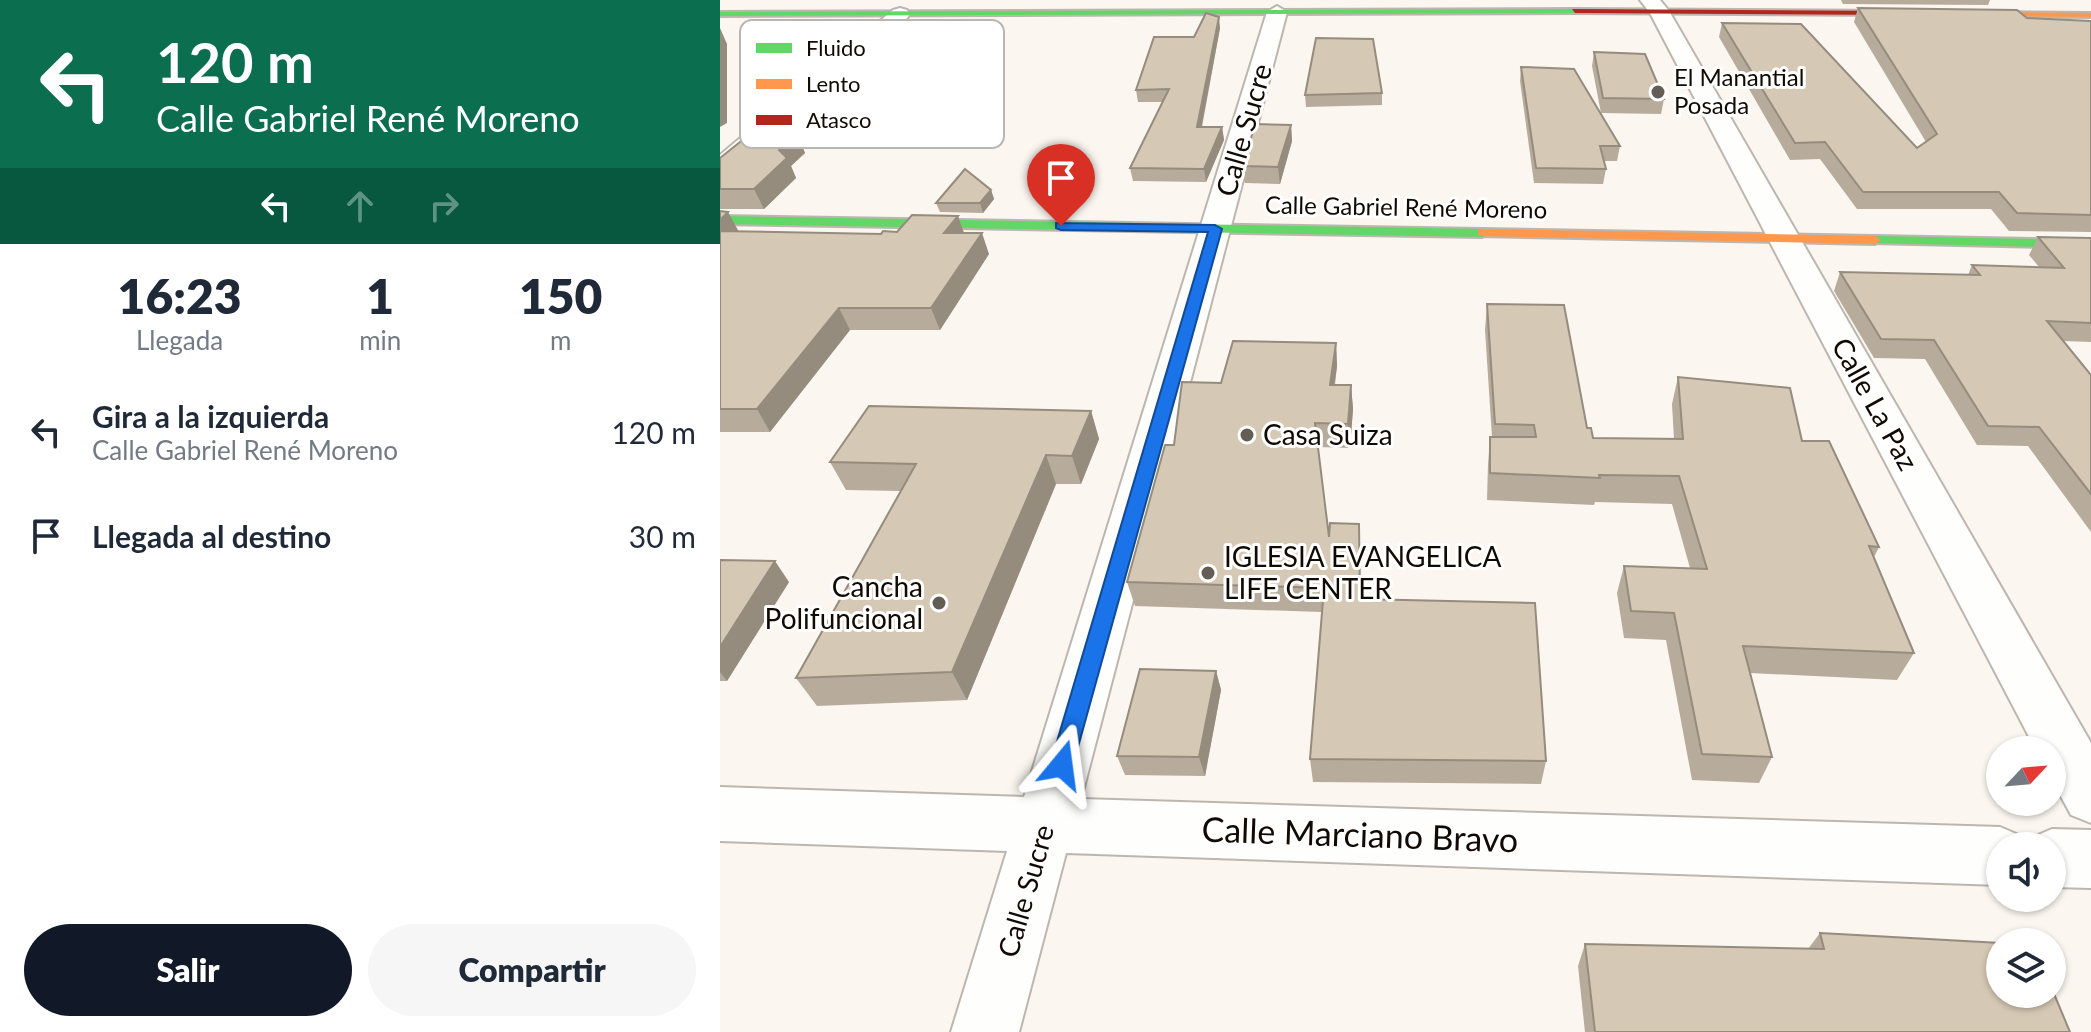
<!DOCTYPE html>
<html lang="es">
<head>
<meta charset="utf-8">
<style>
  :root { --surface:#fff; --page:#f6f6f7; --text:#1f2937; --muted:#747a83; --accent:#111827 }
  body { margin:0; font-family:Lato,sans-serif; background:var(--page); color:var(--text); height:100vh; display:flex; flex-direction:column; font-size:30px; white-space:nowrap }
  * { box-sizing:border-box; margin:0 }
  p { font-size:26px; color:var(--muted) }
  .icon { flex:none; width:44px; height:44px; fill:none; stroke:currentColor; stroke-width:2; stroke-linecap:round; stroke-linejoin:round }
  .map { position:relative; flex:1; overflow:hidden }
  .sheet { display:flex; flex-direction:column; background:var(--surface); width:720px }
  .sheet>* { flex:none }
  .banner { background:#0b6e4f; color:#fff; overflow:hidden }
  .needle { width:52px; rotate:64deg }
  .tools { position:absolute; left:1266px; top:736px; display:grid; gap:16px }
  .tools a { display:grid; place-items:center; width:80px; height:80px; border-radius:50%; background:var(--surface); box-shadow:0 2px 6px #0004; font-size:40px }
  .pin { position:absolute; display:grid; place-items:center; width:68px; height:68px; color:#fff; margin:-82px -34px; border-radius:50% 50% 50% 0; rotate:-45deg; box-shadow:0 0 8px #0007 }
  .pin .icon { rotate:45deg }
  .me { position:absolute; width:88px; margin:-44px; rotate:16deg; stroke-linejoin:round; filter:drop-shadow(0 0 6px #0008) }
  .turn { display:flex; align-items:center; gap:28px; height:168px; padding:0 24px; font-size:36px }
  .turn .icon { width:104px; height:104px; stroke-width:2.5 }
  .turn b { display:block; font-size:56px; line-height:68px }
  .lanes { display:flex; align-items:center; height:76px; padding:0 24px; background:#0003; justify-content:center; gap:40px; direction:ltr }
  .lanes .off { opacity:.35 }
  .eta { display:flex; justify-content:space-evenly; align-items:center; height:136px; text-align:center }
  .eta b { font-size:48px; font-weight:800; line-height:56px }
  .cta { display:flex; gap:16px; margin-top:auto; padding:16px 24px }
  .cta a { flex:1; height:92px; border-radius:48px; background:var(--accent); color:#fff; font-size:32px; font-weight:800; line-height:92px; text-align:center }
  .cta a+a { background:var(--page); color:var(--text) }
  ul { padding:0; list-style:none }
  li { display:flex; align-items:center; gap:24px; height:104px; padding:0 24px }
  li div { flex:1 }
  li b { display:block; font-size:30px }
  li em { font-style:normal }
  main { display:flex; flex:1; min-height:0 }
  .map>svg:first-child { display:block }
</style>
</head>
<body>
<main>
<section class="sheet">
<div class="banner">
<div class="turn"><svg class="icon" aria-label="left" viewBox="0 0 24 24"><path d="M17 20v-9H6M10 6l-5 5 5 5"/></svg><div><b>120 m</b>Calle Gabriel René Moreno</div></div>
<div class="lanes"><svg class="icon" aria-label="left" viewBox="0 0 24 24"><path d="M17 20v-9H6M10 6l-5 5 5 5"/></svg><svg class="icon off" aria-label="ahead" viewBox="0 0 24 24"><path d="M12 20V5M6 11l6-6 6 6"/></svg><svg class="icon off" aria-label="right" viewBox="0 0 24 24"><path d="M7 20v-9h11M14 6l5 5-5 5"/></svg></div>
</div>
<div class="eta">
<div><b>16:23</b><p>Llegada</p></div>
<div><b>1</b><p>min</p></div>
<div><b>150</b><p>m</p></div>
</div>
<ul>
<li><svg class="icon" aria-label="left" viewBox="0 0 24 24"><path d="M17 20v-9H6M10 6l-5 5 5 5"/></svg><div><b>Gira a la izquierda</b><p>Calle Gabriel René Moreno</p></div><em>120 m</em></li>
<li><svg class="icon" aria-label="arrive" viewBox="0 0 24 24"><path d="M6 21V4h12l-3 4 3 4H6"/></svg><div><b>Llegada al destino</b></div><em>30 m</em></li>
</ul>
<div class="cta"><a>Salir</a><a>Compartir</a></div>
</section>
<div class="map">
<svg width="1371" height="1032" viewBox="0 0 1371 1032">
  <rect width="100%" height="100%" fill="#fbf6f0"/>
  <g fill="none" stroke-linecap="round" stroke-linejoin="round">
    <g stroke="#bcb6af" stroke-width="4">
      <g id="street">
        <polygon points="920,0 940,0 949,11 1371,743 1371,823 1351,815 1332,780 1332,750 1316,750 930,13"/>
        <polygon points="557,6 567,12 361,799 1280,827 1301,836 1306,846 1280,846 1280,885 346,853 299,1032 231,1032 287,851 0,841 0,787 304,797 547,12"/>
        <polygon points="180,8 187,10 190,14 187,18 10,175 0,177 0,155 173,10"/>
        <polygon points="1332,829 1371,830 1371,888 1332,887 1332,846 1307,846 1311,838"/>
      </g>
    </g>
    <g stroke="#bcb6af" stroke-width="4">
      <g id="fast">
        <polygon points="858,9 855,13 0,16 0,12"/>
        <polygon points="0,216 762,229 768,233 762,237 0,224"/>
        <polygon points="1155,236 1371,240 1371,248 1151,243 1151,237"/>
      </g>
    </g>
    <g stroke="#bcb6af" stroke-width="4">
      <g id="slow">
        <polygon points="1179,11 1371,13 1371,17 1176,15"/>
        <polygon points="762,229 1155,236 1161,240 1155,244 758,236 758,230"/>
      </g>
    </g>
    <g stroke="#bcb6af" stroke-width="4">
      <polygon id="jam" points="852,9 1179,11 1183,13 1179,15 855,13"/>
    </g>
    <use href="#street" fill="#fefefd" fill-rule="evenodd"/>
    <use href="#fast" fill="#63d668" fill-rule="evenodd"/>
    <use href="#slow" fill="#ff974d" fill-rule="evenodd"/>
    <use href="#jam" fill="#b3261e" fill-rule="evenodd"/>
  </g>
  <g fill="#b7ac9b">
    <polygon points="1121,0 1270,0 1268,5 1123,4"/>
    <polygon points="1138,8 1371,21 1371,232 1289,231 1271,209 1137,209 1100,159 1070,160 999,37 1002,23 1197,148 1206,142 1134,22"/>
    <polygon points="500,28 482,127 502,127 504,140 486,182 413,181 410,168 442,102 418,102 416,90 474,37"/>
    <polygon points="874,52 944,99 941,114 881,113 872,66"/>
    <polygon points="801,67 900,146 897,161 884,161 886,169 883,184 814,183 800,81"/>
    <polygon points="662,93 662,105 586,107 585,95"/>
    <polygon points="571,125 572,141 560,184 525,183 523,166"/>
    <polygon points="77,134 85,153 71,166 76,178 44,209 0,209 0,158"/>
    <polygon points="271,190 274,199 263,213 220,212 216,203"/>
    <polygon points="0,211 18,231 161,234 177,232 238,216 244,233 269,254 220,330 130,330 50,432 0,432"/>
    <polygon points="1318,237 1371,238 1371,342 1343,341 1371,375 1371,532 1308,446 1257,445 1205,359 1154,358 1114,291 1120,272 1248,275 1252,265 1319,267 1309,255"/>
    <polygon points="767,304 867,428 873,438 954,439 952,404 958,377 1082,441 1159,547 1154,557 1194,653 1177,680 1030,673 1052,757 1039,783 972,780 946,640 904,638 897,593 904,566 970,568 952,504 875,502 874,505 767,500 768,464 770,437 772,437 765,330"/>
    <polygon points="616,343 617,366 615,385 631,385 633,409 630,448 598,447 609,537 639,524 641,599 826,761 821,784 593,782 590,759 602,612 415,606 407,582 454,445"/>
    <polygon points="371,411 379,439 361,484 336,484 247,700 97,706 76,678 181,491 126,490 110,462"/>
    <polygon points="0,560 69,582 7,681 0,681"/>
    <polygon points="496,671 501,690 485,776 405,775 397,756"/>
    <polygon points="1100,933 1350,1032 865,1032 858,966 865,944 1088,949"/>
  </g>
  <g fill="#958c7e">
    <polygon points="499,17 500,28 479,140 477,127"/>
    <polygon points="0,28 7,44 7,123 0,127"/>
    <polygon points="571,125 572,141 560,184 558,167"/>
    <polygon points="502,127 504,140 486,182 484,169"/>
    <polygon points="77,134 85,153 71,166 76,178 44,209 34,189 59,150"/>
    <polygon points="271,190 274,199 263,213 260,203"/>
    <polygon points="8,212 19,232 0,251 0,220"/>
    <polygon points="238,216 245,236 224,233"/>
    <polygon points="262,233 269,254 220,330 211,308"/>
    <polygon points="119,308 130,330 50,432 37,409"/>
    <polygon points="616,343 617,366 611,408 610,385"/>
    <polygon points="631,385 633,409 630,448 628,424"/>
    <polygon points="371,411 379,439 361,484 352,456"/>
    <polygon points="326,455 336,484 247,700 232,672"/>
    <polygon points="55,561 69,582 7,681 0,672 0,647"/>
    <polygon points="496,671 501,690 485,776 479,757"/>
  </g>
  <g fill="#d5c8b4" stroke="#958c7e" stroke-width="2">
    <polygon points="1138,8 1297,10 1307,18 1371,21 1371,215 1297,213 1279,192 1143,192 1105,142 1075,143 1002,23 1081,24 1197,148 1217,134"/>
    <polygon points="486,13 499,17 477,127 502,127 484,169 410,168 449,89 416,90 434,37 474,37"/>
    <polygon points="596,38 653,39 662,93 585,95"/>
    <polygon points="874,52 925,54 944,99 883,98"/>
    <polygon points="801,67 854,69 900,146 880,146 886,169 816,168"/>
    <polygon points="535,124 571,125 558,167 523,166"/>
    <polygon points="30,134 77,134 59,150 67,158 34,189 0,189 0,158"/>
    <polygon points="245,169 271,190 260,203 216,203"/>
    <polygon points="0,211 8,212 0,220"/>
    <polygon points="192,215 238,216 224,233 262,233 211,308 119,308 37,409 0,409 0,231 161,234 163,231 177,232"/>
    <polygon points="1318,237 1371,238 1371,323 1327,321 1371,375 1371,494 1319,427 1268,426 1214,340 1161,339 1120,272 1260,275 1252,265 1344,268"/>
    <polygon points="767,304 844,305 867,428 871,428 873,438 963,439 958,377 1070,388 1082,441 1109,441 1159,547 1149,546 1194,653 1023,646 1052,757 982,754 954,613 911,611 904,566 987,569 959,476 879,475 880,478 770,473 770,437 816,437 814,425 775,424"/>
    <polygon points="513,341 616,343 610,385 631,385 628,424 595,423 609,537 610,523 639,524 640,599 815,603 826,761 590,759 604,588 407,582 445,445 454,445 462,382 501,383"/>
    <polygon points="149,406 371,411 352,456 326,455 232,672 76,678 196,464 110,462"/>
    <polygon points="0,560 55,561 0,647"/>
    <polygon points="420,669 496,671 479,757 397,756"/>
    <polygon points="1100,933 1280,943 1280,994 1332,994 1332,989 1350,1032 875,1032 865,944 1104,949"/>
  </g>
  <polygon fill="#1a73e8" stroke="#114b97" stroke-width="2" points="336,223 495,225 502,229 353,765 350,772 342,775 334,772 330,765 488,232 341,230 336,228"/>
  <g fill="#635d56" stroke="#fff" stroke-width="3">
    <circle cx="938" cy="92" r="8"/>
    <circle cx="527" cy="435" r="8"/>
    <circle cx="488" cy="573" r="8"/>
    <circle cx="219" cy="603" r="8"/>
  </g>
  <g text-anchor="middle" stroke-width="6" stroke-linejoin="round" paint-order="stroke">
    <g font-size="24" fill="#110a03" stroke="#fff" text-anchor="start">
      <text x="954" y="86">El Manantial<tspan x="954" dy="28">Posada</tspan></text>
    </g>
    <g font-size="24" fill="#110a03" stroke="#fff">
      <text transform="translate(686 208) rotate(1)" y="8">Calle Gabriel René Moreno</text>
    </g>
    <g font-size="28" fill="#110a03" stroke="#fff">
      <text transform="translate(524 130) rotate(-74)" y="10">Calle Sucre</text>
      <text transform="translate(1155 404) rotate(61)" y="10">Calle La Paz</text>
      <text transform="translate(306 891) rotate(-74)" y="10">Calle Sucre</text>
    </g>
    <g font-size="28" fill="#110a03" stroke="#fff" text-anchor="start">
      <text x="543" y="445">Casa Suiza</text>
      <text x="504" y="567">IGLESIA EVANGELICA<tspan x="504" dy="32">LIFE CENTER</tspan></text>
      <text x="203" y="597" text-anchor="end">Cancha<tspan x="203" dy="32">Polifuncional</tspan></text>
    </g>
    <g font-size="34" fill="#110a03" stroke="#fff">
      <text transform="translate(640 835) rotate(2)" y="12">Calle Marciano Bravo</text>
    </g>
  </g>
  <rect x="20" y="20" width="264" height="128" rx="12" fill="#fff" stroke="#b8b6b3" stroke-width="2"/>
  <rect x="36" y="43" width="36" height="10" fill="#63d668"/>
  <rect x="36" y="79" width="36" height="10" fill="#ff974d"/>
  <rect x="36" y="115" width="36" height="10" fill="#b3261e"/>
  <g font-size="22" fill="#110a03">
    <text x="86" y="56">Fluido</text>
    <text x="86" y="92">Lento</text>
    <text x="86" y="128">Atasco</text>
  </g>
</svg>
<div class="tools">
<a><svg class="needle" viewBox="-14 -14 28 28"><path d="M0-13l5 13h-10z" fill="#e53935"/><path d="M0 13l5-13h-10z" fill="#747a83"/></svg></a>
<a><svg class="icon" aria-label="sound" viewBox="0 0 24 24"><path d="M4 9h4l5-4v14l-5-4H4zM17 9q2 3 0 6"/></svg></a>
<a><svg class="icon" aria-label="layers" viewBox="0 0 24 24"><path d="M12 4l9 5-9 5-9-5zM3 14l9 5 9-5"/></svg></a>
</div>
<div class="pin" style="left:341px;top:226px;background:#d93025"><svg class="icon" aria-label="arrive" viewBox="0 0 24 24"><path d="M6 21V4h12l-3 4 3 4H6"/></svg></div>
<svg class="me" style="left:342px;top:765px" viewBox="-20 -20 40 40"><path d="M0-17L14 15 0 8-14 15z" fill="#1a73e8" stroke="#fff" stroke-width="4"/></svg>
</div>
</main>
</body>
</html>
